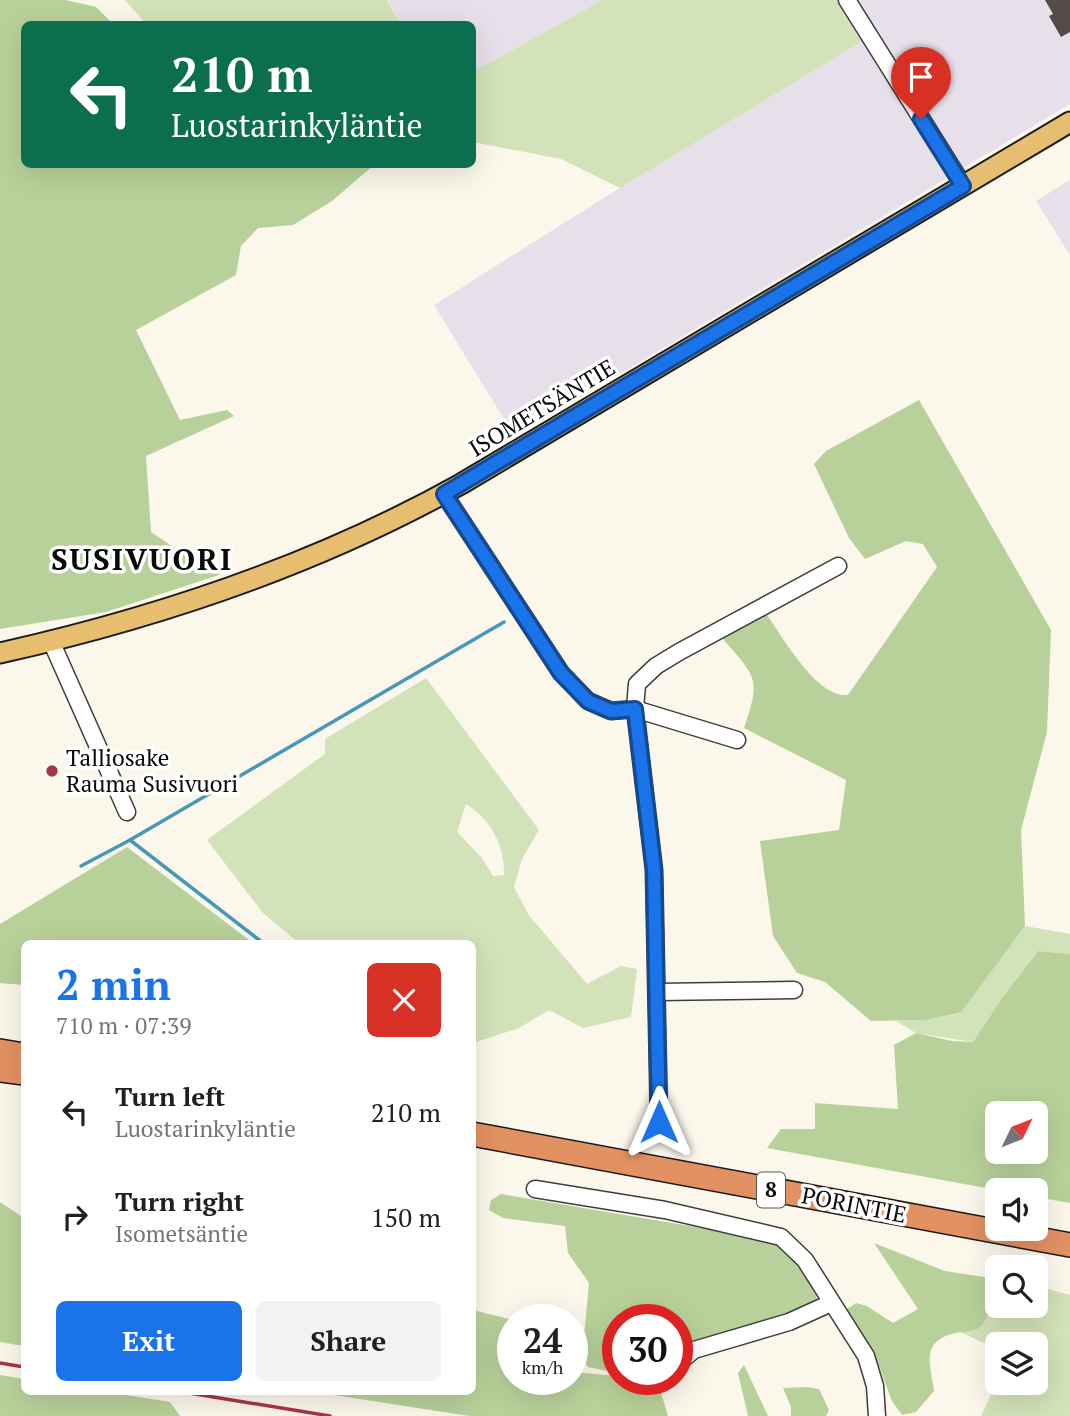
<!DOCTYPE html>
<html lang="en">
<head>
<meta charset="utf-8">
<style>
  :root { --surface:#fff; --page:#f2f2f2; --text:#202124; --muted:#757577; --accent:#1a73e8 }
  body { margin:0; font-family:"PT Serif",serif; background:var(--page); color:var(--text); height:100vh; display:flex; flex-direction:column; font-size:26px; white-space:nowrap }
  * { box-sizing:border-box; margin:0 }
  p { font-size:23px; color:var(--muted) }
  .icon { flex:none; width:38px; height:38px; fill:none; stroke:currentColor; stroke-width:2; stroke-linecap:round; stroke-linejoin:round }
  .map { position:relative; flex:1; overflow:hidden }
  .details { position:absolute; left:21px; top:940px; width:455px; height:455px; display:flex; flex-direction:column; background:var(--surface); border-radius:10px; box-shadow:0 7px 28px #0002 }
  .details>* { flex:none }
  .banner { position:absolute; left:21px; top:21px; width:455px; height:147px; border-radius:10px; box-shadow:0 7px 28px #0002; background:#0b6e4f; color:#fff; overflow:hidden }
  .needle { width:46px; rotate:47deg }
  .tools { position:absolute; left:985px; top:1101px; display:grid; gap:14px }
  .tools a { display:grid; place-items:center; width:63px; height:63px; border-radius:10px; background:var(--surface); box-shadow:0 7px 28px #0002; font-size:35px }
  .speed { position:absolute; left:497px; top:1304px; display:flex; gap:14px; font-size:35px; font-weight:700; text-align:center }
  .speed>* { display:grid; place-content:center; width:91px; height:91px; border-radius:50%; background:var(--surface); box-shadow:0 7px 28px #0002; line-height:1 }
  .speed small { font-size:18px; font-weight:400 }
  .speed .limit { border:10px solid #d22; background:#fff; color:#111 }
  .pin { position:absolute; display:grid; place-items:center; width:60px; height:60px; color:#fff; margin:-72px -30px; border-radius:50% 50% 50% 0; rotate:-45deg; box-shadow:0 0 7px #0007 }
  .pin .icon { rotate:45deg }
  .me { position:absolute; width:77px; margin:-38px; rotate:0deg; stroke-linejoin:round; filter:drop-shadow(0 0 5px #0008) }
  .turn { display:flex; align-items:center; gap:24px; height:147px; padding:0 35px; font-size:32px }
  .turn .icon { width:91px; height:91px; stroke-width:2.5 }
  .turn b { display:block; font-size:49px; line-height:60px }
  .round { display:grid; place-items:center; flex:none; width:74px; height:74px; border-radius:10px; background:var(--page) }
  .overview { display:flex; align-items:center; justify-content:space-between; height:119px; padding:0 35px }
  h1 { font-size:42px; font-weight:700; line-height:52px; color:var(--accent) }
  .action { display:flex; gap:14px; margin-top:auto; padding:14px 35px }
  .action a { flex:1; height:80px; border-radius:10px; background:var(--accent); color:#fff; font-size:28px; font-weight:700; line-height:80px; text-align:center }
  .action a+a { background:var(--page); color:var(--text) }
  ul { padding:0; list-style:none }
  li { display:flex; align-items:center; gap:21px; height:105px; padding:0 35px }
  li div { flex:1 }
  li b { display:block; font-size:26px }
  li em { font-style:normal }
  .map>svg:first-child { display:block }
</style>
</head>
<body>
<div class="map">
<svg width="1070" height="1416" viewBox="0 0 1070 1416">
  <rect width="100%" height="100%" fill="#fcf7eb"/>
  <g fill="#e7dfe9">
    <polygon points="388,0 602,0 473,72 472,24 401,24"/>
    <polygon points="836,0 1070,0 1070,104 515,437 434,305 610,194 861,42"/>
    <polygon points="1070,180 1070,255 1036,201"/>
  </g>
  <g fill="#d2e2b9" fill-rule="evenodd">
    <polygon points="125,0 387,0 401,24 146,24"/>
    <polygon points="602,0 836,0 861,42 620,188 561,159 473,142 473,72"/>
    <path d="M 426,678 L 539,830 L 522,859 L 514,887 L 528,914 L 587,984 L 621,966 L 637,969 L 631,1017 L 583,1028 L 549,1010 L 519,1028 L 473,1043 L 472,943 L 299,943 L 263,913 L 207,840 L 325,754 L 325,739 ZM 466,804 C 491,820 505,845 504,875 L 493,876 L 482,858 L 457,832 Z"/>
    <polygon points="1025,926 1070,934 1070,954 1038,951 1002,998 973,1042 916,1033 896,1021 924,1020 976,991"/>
    <polygon points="1036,1286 1070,1295 1070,1416 981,1416 997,1382 1036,1382 1036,1344 998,1344 997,1349 960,1332 984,1322 990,1304 997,1297 998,1306 1036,1306"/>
  </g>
  <g fill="#b8d19a" fill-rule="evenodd">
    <polygon points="0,0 66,0 96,7 113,24 24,24 24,164 374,165 332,201 293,225 258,228 241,246 236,275 136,330 180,420 227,410 234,416 146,456 151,532 181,552 214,559 219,575 106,612 0,629"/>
    <path d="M 919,400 L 1051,630 L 1047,732 L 1021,830 L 1025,926 L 961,1012 L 924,1020 L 871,1021 L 825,982 L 797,973 L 773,936 L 760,841 L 839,830 L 846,780 L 744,728 C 761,678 757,678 722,638 L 767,615 C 784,639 817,698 848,695 L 937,567 L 923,544 L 906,541 L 865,559 L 849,538 L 814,464 L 826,451 Z"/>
    <polygon points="127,847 253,943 24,943 24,985 0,983 0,924"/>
    <path d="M 1038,951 L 1070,954 L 1070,1203 L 1036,1197 L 1036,1190 L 997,1190 L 767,1148 L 781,1129 L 815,1129 L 815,1103 L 898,1109 L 894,1045 L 916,1033 L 952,1041 L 973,1042 L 1002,998 ZM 998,1113 L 1036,1113 L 1036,1152 L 998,1152 Z"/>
    <path d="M 501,1194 L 773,1240 C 792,1258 816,1275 817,1303 L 677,1350 L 677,1320 L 618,1320 L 618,1369 L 607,1371 L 588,1367 L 582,1358 L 589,1283 L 568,1253 L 565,1226 L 503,1218 L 489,1210 L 491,1200 Z"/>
    <polygon points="0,1202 24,1218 24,1346 0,1342"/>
    <path d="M 874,1243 L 945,1271 L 997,1279 L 997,1297 C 989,1305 988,1324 977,1329 C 972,1332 962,1331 955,1333 C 919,1342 931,1365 934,1391 L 916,1412 L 902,1415 L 892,1401 L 873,1350 L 847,1309 L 856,1303 L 867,1306 L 893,1323 L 918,1309 Z"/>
    <polygon points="473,1310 513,1320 513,1379 572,1379 572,1372 618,1376 618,1379 657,1379 668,1416 469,1416 308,1391 472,1391"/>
    <polygon points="744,1365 768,1416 748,1416 738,1373"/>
    <polygon points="0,1375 24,1379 24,1391 101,1391 170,1402 180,1416 0,1416"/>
    <polygon points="807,1387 819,1389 829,1410 826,1416 791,1416 791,1407 783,1388"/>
  </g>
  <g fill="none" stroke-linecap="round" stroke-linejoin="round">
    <g stroke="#4698bb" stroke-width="3.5">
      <polyline points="81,866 130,840"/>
      <polyline points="263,943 130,840 504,622"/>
    </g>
  </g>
  <polygon fill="#524b48" points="1045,0 1070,0 1070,32 1061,37 1049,16 1053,14"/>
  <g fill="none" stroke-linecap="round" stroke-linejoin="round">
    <g stroke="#3d3d3d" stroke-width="19">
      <g id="minor">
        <polyline points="847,0 963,185"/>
        <polyline points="444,494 561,673 588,701 611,711 635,709 737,740"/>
        <polyline points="51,641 127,812"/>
        <polyline points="658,992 794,990"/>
        <polyline points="659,1122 654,870 635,709 637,684 656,666 679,652 838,566"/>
        <polyline points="535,1189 665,1210 781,1237 805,1260 866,1356 875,1386 877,1416"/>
        <polyline points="677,1364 694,1350 789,1322 831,1303"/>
      </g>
    </g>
    <g stroke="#1b1b1b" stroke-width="23">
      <path id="major" d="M 0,653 C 161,617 316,565 461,484 L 1070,122"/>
    </g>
    <g stroke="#1b1b1b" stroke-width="26">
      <g id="highway">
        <polyline points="0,1051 24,1055"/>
        <polyline points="0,1070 24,1073"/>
        <polyline points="472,1134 1070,1245"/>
      </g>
    </g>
    <use href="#minor" stroke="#fff" stroke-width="16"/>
    <use href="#major" stroke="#e7be70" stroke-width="19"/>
    <use href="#highway" stroke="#e29163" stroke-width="23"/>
    <g stroke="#a83546" stroke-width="3.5">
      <polyline points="0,1363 24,1367"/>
      <polyline points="177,1391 330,1416"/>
    </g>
  </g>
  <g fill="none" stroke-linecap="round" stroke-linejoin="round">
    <g stroke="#114b97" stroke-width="18">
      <polyline id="route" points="659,1122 654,870 635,709 611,711 588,701 561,673 444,494 963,186 921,119"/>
    </g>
    <use href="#route" stroke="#1a73e8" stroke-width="12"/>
  </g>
  <circle fill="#a83546" stroke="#fff" stroke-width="2.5" cx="52" cy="771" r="7"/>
  <g text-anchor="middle" stroke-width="7" stroke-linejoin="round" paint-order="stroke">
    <rect fill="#fff" stroke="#545454" stroke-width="2" x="757" y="1172.5" width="28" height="35" rx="5"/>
    <g font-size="21" font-weight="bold" fill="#0a0a0a">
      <text x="771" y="1197">8</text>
    </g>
    <g font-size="23" fill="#0a0a0a" stroke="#fff">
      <text transform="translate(542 408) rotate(-31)" y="8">ISOMETSÄNTIE</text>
      <text transform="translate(854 1205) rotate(11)" y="8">PORINTIE</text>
    </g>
    <g font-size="23" fill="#0a0a0a" stroke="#fff" text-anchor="start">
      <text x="66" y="766">Talliosake<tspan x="66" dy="26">Rauma Susivuori</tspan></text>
    </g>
    <g font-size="30" font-weight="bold" letter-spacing="2" fill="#0a0a0a" stroke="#fff">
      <text x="142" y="570">SUSIVUORI</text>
    </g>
  </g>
</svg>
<div class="tools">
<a><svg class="needle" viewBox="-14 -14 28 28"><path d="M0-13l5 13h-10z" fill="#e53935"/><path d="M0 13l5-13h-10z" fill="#757577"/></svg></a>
<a><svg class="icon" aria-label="sound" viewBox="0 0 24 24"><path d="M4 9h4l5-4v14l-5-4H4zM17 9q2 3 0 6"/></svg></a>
<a><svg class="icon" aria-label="search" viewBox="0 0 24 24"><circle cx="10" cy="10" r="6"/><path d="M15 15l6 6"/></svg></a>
<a><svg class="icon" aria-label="layers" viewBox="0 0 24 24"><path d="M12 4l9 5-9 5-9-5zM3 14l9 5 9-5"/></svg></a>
</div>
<div class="speed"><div>24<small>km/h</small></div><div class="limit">30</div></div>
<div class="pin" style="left:921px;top:119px;background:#d93025"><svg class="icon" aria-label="arrive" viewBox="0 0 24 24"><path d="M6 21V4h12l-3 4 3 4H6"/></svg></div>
<svg class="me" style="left:659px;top:1122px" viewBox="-20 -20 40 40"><path d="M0-17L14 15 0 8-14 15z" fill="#1a73e8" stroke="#fff" stroke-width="4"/></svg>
<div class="banner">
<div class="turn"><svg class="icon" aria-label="left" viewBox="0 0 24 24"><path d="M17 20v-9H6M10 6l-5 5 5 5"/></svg><div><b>210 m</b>Luostarinkyläntie</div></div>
</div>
<section class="details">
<div class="overview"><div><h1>2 min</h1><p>710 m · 07:39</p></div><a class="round" style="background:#d93025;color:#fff"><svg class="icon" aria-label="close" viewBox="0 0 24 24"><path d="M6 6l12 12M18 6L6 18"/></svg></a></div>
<ul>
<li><svg class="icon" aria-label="left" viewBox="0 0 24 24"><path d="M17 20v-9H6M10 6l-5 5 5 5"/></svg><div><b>Turn left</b><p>Luostarinkyläntie</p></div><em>210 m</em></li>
<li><svg class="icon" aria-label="right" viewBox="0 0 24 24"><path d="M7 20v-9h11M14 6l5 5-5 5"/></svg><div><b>Turn right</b><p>Isometsäntie</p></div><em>150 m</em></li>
</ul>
<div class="action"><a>Exit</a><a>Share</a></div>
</section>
</div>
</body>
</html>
